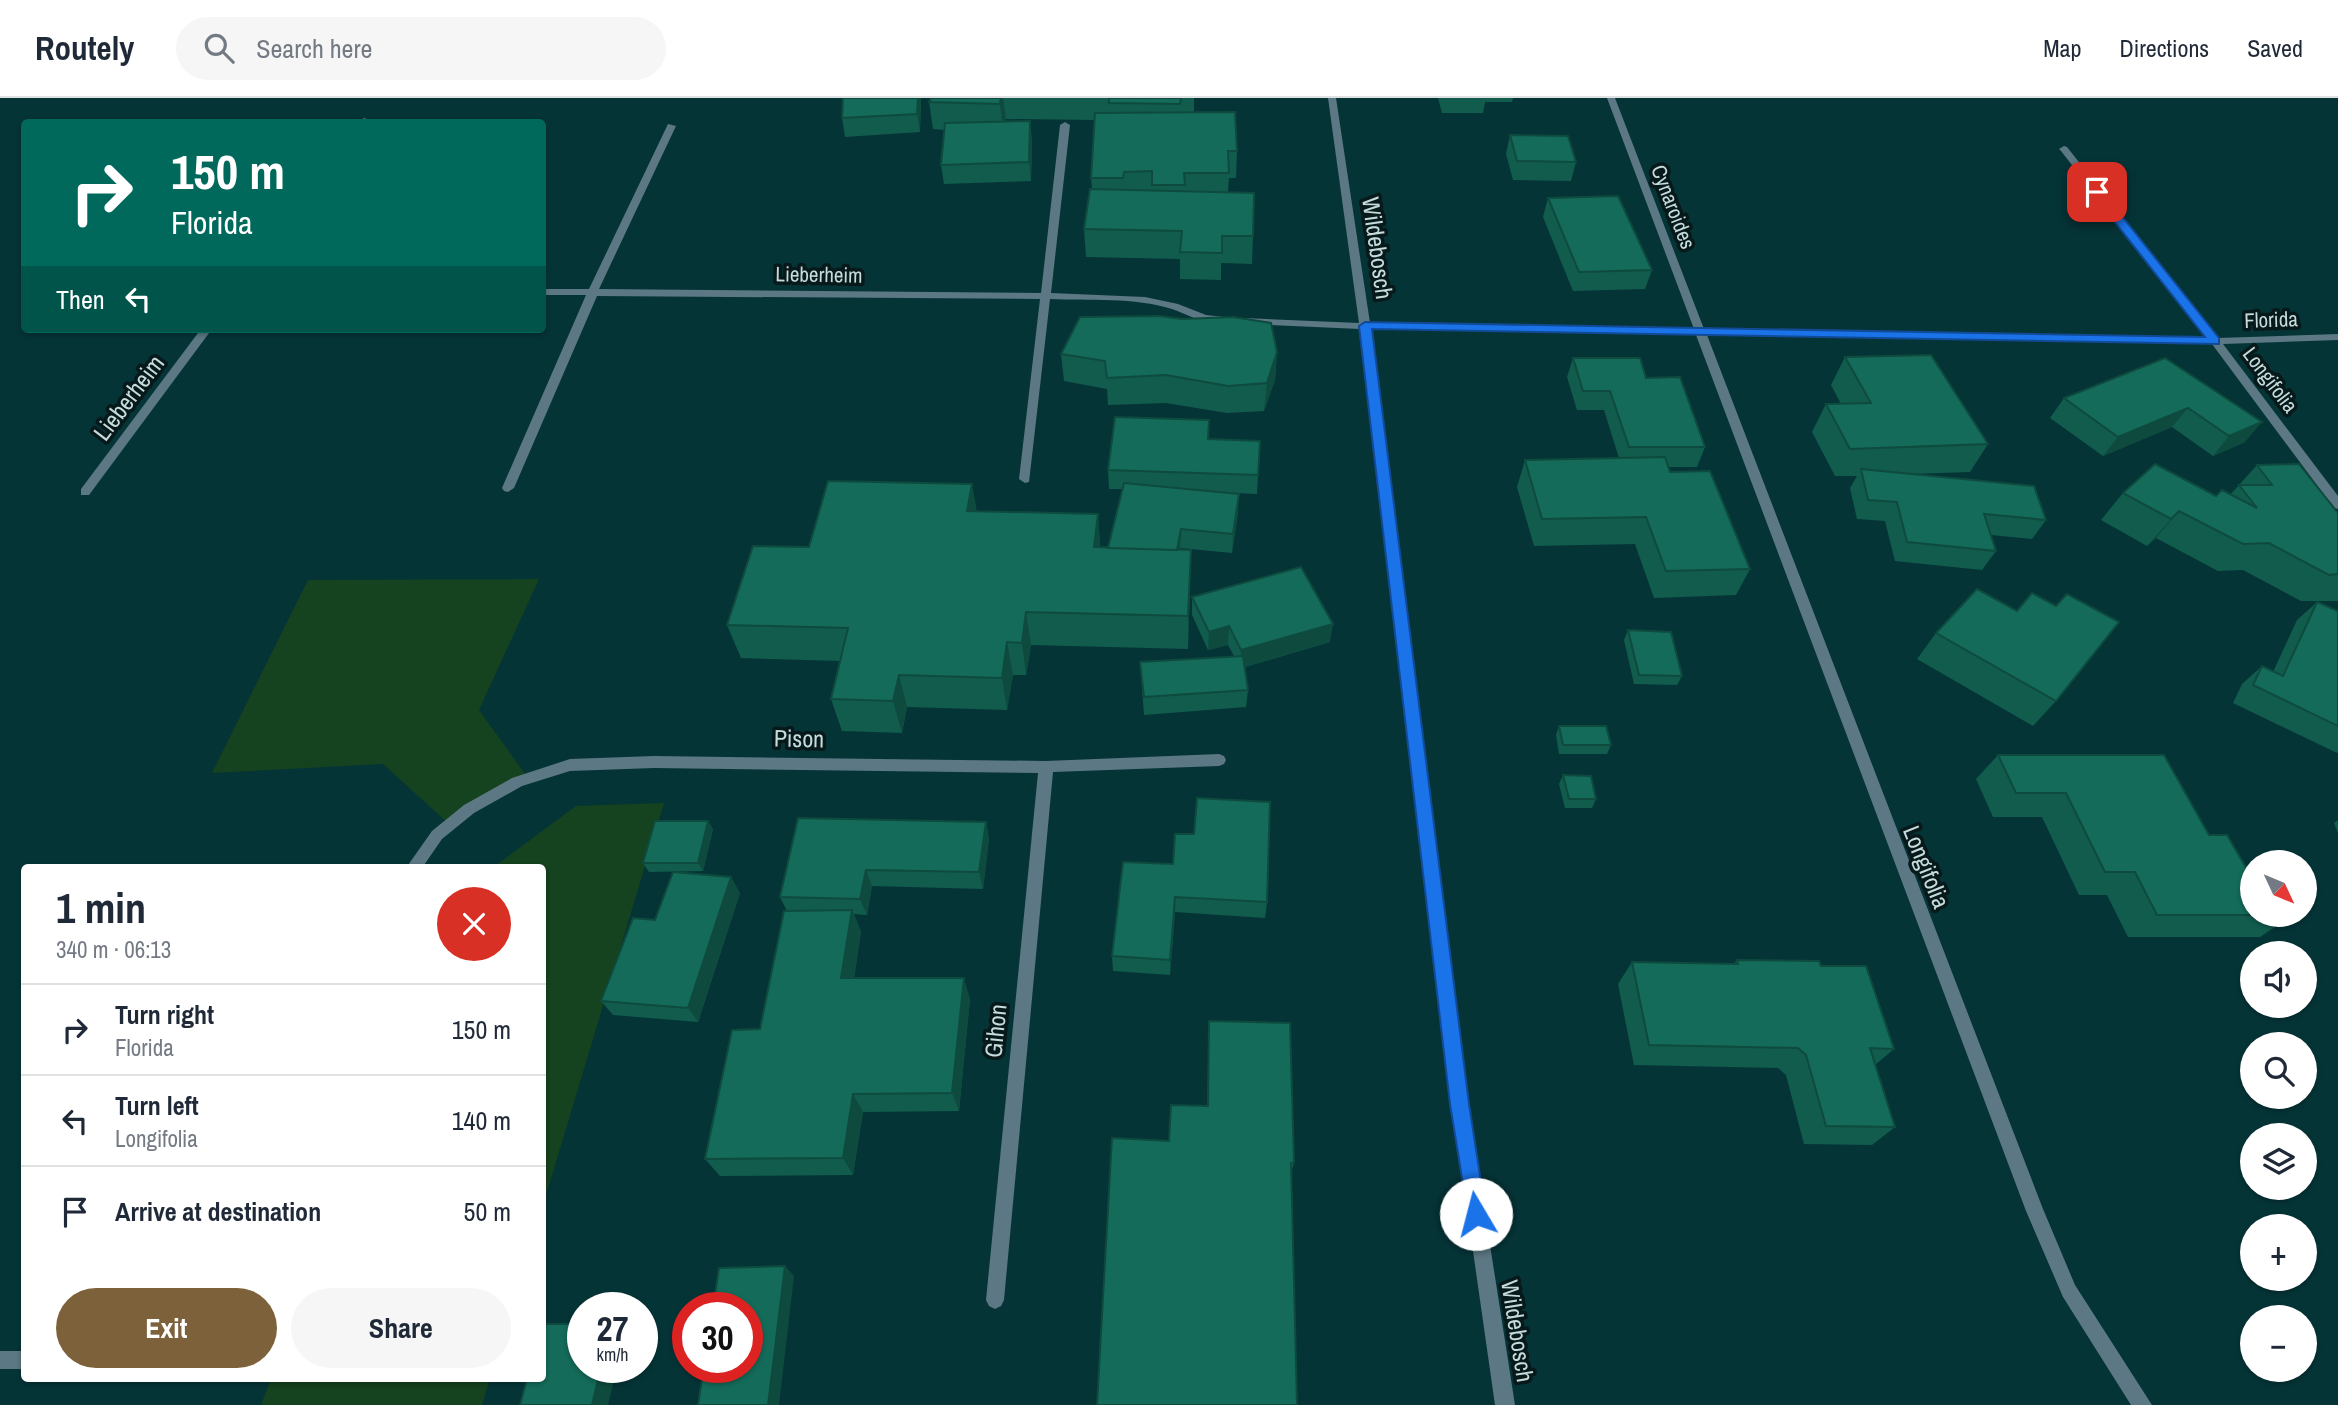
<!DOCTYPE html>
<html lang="en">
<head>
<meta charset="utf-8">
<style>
  :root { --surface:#fff; --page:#f6f6f7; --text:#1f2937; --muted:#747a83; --line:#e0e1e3; --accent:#7d613b }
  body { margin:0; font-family:"Archivo Narrow",sans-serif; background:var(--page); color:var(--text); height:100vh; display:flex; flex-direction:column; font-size:26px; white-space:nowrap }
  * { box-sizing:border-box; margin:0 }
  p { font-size:23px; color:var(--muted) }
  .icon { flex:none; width:38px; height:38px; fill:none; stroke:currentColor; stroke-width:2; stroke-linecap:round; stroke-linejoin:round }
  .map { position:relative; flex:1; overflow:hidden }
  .side { position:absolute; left:21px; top:766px; width:525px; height:518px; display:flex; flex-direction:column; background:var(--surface); border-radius:7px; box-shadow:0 2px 5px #0004 }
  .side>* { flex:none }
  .top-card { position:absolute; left:21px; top:21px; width:525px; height:214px; border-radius:7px; box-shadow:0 2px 5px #0004; background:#00695c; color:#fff; overflow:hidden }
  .needle { width:46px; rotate:134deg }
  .buttons { position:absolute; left:2240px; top:752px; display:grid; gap:14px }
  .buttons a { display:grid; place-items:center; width:77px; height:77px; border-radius:50%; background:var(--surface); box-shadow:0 2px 5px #0004; font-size:35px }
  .speed { position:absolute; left:567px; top:1194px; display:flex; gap:14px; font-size:35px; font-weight:700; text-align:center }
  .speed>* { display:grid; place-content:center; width:91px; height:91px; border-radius:50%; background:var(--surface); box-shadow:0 2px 5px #0004; line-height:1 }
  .speed small { font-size:18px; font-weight:400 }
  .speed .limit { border:10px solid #d22; background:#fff; color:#111 }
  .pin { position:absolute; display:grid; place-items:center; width:60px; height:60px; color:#fff; margin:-30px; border-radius:14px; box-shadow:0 4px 10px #0006 }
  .me { position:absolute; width:77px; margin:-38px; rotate:352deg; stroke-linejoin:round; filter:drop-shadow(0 0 5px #0008) }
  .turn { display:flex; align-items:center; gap:24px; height:147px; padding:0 35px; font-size:32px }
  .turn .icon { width:91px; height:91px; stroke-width:2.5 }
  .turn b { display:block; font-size:49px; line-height:60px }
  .then { display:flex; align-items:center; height:66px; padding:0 35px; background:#0003; gap:14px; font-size:26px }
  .round { display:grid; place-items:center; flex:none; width:74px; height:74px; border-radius:37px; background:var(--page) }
  .headline { display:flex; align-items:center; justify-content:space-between; height:119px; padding:0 35px }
  h1 { font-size:42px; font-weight:700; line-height:52px }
  .action { display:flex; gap:14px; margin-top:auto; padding:14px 35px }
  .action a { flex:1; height:80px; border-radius:42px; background:var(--accent); color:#fff; font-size:28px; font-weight:700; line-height:80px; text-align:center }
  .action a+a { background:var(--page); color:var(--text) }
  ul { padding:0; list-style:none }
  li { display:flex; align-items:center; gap:21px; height:91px; padding:0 35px; border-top:2px solid var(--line) }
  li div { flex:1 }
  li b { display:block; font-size:26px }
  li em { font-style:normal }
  header { display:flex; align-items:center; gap:42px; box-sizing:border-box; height:98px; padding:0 35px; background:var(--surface); border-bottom:2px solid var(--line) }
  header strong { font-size:33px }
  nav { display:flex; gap:38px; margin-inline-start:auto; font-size:24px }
  .search { width:490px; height:63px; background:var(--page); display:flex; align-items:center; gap:18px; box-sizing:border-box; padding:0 24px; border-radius:38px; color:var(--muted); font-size:26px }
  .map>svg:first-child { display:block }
</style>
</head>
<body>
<header>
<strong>Routely</strong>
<div class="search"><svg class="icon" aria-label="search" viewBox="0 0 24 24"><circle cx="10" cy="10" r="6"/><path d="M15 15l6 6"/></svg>Search here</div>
<nav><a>Map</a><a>Directions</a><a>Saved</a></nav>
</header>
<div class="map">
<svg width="2338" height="1307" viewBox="0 0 2338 1307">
  <rect width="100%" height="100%" fill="#053437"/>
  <g fill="#15421f">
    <polygon points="539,481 479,612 528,680 450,727 383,666 212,675 308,482"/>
    <polygon points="664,705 543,1107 542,770 492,770 576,708"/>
    <polygon points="271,1281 490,1281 482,1307 261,1307"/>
  </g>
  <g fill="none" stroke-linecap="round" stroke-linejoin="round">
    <g fill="#5c7884" fill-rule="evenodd">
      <polygon points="1328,0 1336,0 1370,225 1694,231 1607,0 1615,0 1704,231 2207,240 2061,53 2059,51 2064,48 2067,49 2218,240 2338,236 2338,242 2223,246 2338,398 2338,411 2334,410 2212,246 1707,237 2043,1111 2075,1187 2152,1307 2131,1307 2063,1199 2026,1113 1696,237 1371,231 1468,1006 1515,1307 1495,1307 1452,1006 1360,231 1244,226 1239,223 1244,220 1359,225"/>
      <polygon points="364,20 367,21 367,24 359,24"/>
      <path d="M 1065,24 L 1070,27 L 1051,195 L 1145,199 L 1178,206 L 1206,217 L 1224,219 L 1229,222 C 1214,233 1188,216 1172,211 C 1134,199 1090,203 1050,201 L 1029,384 L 1025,385 L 1019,381 L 1040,201 L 597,198 L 514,390 L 508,394 L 504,393 L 502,390 L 586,197 L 542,197 L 542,191 L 589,191 L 668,26 L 676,28 L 599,191 L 1041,195 L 1060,27 Z"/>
      <polygon points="201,231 212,231 89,397 81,397 81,391"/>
      <polygon points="1219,656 1224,658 1226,662 1224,666 1219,668 1053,674 1004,1202 1001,1208 995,1211 989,1208 986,1202 1038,675 654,670 570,673 522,688 474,715 442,741 422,770 406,770 432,733 464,707 512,680 570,661 654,658 1046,663"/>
      <rect x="0" y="1253" width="24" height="18"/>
    </g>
  </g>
  <g fill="#115c4d">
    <polygon points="843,0 921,0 920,34 845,39 842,20"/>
    <polygon points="931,0 1194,0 1194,14 1237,53 1236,80 1229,80 1228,94 1253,138 1252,166 1221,165 1221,182 1180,181 1180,161 1086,159 1084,131 1092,91 1091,80 1095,22 1006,21 1005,24 1032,42 1031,83 944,86 941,67 944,32 933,31 929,4"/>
    <polygon points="1438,0 1513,0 1512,4 1485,4 1483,15 1442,15"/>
    <polygon points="1510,37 1576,64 1571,83 1513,82 1506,56"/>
    <polygon points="1548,100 1652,172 1645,191 1573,193 1543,119"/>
    <polygon points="1277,254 1275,282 1264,313 1227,315 1166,305 1108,307 1107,291 1064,283 1061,256"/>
    <polygon points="1845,259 1988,346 1970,374 1911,376 2046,422 2032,441 1991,437 1996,453 1982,472 1895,463 1885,423 1857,421 1850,390 1857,378 1835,378 1812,334 1826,306 1841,306 1831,287"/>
    <polygon points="1573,260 1646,280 1705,349 1697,369 1668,369 1670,374 1750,471 1736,497 1654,500 1635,446 1534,448 1517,389 1525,362 1619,360 1604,312 1577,312 1567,279"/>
    <polygon points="2165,260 2245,344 2213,358 2172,329 2103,358 2050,320 2064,300"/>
    <polygon points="1209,341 1258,377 1257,396 1235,395 1238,415 1232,455 1180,450 1190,486 1188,551 1031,547 1026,577 1013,577 1007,612 907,609 902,635 842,633 831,601 840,563 741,560 727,527 809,449 976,413 1098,416 1100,450 1108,450 1122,391 1109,391 1108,372"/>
    <polygon points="2257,367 2338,415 2338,503 2301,503 2243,472 2218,473 2156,440 2147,448 2101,422 2123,395 2216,398 2230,397"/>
    <polygon points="1192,499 1330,544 1245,569 1248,592 1246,609 1144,617 1140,564 1234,558 1228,547 1208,552 1192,517"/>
    <polygon points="2317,504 2338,513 2338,654 2337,655 2233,605 2242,586 2262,568 2273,574 2297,522"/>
    <polygon points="2056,508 2056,603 2033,628 1917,561 1936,535 2017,513"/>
    <polygon points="1628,532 1682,578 1677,587 1634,586 1624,542"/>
    <polygon points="1559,628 1611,647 1607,656 1559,656 1556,637"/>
    <polygon points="1998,657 2209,737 2251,778 2293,817 2260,839 2128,839 2107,797 2079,797 2042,719 1993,719 1976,681"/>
    <polygon points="1563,677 1596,701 1592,710 1565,710 1559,686"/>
    <polygon points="2338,722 2338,735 2334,725"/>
    <polygon points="708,723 713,731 703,773 649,774 643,765"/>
    <polygon points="986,724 989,741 983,791 872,788 867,817 854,816 861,834 854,880 970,901 959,1013 863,1014 853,1077 720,1078 705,1061 760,931 787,813 780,799"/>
    <polygon points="1194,736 1267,804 1265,820 1175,814 1170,877 1113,873 1112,858"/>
    <polygon points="740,795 698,924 613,917 601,903 655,822"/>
    <polygon points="1737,862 1821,868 1894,951 1875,967 1895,1029 1872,1047 1804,1046 1786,977 1778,970 1634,967 1618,886 1632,864 1734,866"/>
    <polygon points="1209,923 1294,1064 1291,1077 1169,1043 1207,1008"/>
  </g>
  <g fill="#0e4b3e">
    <polygon points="918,0 921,0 920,34 917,16"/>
    <polygon points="1001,0 1003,0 1006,21 1003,33 1000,6"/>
    <polygon points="1030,23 1032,42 1031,83 1029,64"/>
    <polygon points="1277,254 1275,282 1264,313 1267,285"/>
    <polygon points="2188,310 2172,329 2103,358 2118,339"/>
    <polygon points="2262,324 2245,344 2213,358 2229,338"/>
    <polygon points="972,386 978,420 967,413"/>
    <polygon points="1239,396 1238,415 1232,455 1233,436"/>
    <polygon points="2179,413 2156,440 2147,448 2171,421"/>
    <polygon points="1098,416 1100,450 1094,449"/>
    <polygon points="1181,431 1180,450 1175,478 1175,459"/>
    <polygon points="1191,452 1190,486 1188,551 1188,518"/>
    <polygon points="1026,514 1031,547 1026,577 1022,545"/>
    <polygon points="1333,526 1330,544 1240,570 1241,552"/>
    <polygon points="1229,528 1228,547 1208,552 1209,534"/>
    <polygon points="1007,544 1013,577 1007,612 1002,580"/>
    <polygon points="899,577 907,609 902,635 893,603"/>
    <polygon points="708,723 713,731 703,773 698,765"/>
    <polygon points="986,724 989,741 983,791 979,774"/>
    <polygon points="866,772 872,788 867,817 860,801"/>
    <polygon points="731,779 740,795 698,924 688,910"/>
    <polygon points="1175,799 1175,814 1170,877 1170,862"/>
    <polygon points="852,812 861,834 851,901 841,880"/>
    <polygon points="964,880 970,901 959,1013 952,995"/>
    <polygon points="853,996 863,1014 853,1077 843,1060"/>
    <polygon points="785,1168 794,1178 779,1307 768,1307"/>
    <polygon points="601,1269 617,1269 608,1307 592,1307"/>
  </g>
  <g fill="#146b59" stroke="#0e4b3e" stroke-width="2">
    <polygon points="843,0 918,0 917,16 842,20"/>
    <polygon points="931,0 1001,0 1000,6 929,4"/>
    <polygon points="1109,0 1181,0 1180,6 1109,5"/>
    <polygon points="1235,14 1237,53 1228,53 1229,75 1184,75 1185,87 1152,87 1152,73 1124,74 1123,80 1091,80 1095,15"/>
    <polygon points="1030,23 1029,64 941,67 945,25"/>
    <polygon points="1510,37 1568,38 1576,64 1517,63"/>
    <polygon points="1090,91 1254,95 1253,138 1222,138 1222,155 1180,154 1182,133 1084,131"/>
    <polygon points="1618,98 1652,172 1579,174 1548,100"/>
    <polygon points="1159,218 1182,221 1233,219 1271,225 1277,254 1267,285 1228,288 1166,277 1107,280 1105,263 1061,256 1080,219"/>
    <polygon points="1931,257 1988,346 1850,351 1826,306 1871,305 1845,259"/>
    <polygon points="1573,260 1640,260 1646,280 1680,279 1705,349 1629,349 1610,293 1583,293"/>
    <polygon points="2165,260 2262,324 2229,338 2188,310 2118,339 2064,300"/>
    <polygon points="1115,319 1209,322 1208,341 1260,343 1258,377 1108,372"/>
    <polygon points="1665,359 1670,374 1710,373 1750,471 1666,473 1646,419 1542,421 1525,362"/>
    <polygon points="2155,366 2216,398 2222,392 2257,410 2239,387 2272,387 2257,367 2299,366 2338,415 2338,476 2329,477 2269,445 2243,446 2179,413 2171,421 2123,395"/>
    <polygon points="1861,371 2034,388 2046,422 1984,416 1996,453 1907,444 1897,404 1868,402"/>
    <polygon points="828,383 972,386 967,413 1098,416 1094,449 1191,452 1188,518 1026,514 1022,545 1007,544 1002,580 899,577 893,603 831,601 848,530 727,527 753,448 809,449"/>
    <polygon points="1124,385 1239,396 1233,436 1181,431 1177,452 1108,450"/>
    <polygon points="1301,469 1333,526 1241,552 1229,528 1209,534 1192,499"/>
    <polygon points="1977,491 2017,513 2032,495 2056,508 2067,496 2119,524 2056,603 1936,535"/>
    <polygon points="2317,504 2338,513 2338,628 2253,587 2262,568 2283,578"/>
    <polygon points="1628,532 1671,534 1682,578 1639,577"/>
    <polygon points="1243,558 1248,592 1144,599 1140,564"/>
    <polygon points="1559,628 1606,628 1611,647 1563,647"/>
    <polygon points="1998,657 2164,657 2209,737 2227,737 2251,778 2252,778 2252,817 2157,817 2135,774 2105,774 2066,695 2016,695"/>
    <polygon points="1563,677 1591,678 1596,701 1569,701"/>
    <polygon points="1197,700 1270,704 1267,804 1175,799 1170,862 1112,858 1123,764 1173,766 1175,736 1194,736"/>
    <polygon points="798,720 986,724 979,774 866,772 860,801 780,799"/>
    <polygon points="655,723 708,723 698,765 643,765"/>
    <polygon points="673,774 731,779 688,910 601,903 633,820 655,822"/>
    <polygon points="852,812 841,880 964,880 952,995 853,996 843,1060 705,1061 732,932 760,931 784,813"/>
    <polygon points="1737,862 1819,863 1821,868 1866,868 1894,951 1870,950 1895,1029 1826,1028 1806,957 1798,950 1649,947 1632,864 1738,866"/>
    <polygon points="1209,923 1290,925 1294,1064 1291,1065 1297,1307 1097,1307 1112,1040 1169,1043 1171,1007 1208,1008"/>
    <polygon points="785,1168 768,1307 698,1307 704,1269 747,1269 747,1209 713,1209 719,1170"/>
    <polygon points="542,1226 583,1226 583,1269 601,1269 592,1307 520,1307 527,1281 542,1281"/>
  </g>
  <polygon fill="#1a73e8" stroke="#114b97" stroke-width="2" points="2093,92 2101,92 2219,240 2219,246 1372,231 1469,1006 1486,1116 1483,1123 1476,1126 1469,1123 1450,1006 1359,228 1365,224 2205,239 2093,96"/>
  <g text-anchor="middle" stroke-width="7" stroke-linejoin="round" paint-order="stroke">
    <g font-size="21" fill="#c5dbdc" stroke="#07191a">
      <text transform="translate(1673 109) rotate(69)" y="7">Cynaroides</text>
      <text transform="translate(819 177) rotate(1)" y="7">Lieberheim</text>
      <text transform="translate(2271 222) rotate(-2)" y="7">Florida</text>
      <text transform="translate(2270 282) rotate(53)" y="7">Longifolia</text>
    </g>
    <g font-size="24" fill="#c5dbdc" stroke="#07191a">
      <text transform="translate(1377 150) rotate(82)" y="8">Wildebosch</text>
      <text transform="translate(129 300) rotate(-53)" y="8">Lieberheim</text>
      <text transform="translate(799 641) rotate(1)" y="8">Pison</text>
      <text transform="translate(1926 769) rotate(68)" y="8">Longifolia</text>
      <text transform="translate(996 933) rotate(-84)" y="8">Gihon</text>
      <text transform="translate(1517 1233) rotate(81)" y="8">Wildebosch</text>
    </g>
  </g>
</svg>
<div class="buttons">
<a><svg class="needle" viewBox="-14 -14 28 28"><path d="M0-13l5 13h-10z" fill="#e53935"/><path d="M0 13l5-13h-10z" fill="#747a83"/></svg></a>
<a><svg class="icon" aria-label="sound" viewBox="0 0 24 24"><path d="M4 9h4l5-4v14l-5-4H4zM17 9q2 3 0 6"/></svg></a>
<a><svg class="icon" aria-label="search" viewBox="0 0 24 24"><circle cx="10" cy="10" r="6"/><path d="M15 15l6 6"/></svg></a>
<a><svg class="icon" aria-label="layers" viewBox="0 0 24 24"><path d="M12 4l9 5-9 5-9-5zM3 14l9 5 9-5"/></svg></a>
<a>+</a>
<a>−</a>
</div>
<div class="speed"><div>27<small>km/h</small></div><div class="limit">30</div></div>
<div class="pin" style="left:2097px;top:94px;background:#d93025"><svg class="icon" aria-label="arrive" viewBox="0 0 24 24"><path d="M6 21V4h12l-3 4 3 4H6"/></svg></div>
<svg class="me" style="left:1476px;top:1116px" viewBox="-20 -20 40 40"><circle r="19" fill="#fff"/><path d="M0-13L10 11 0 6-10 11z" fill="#1a73e8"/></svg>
<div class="top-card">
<div class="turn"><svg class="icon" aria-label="right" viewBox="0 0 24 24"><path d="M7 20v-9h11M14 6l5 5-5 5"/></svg><div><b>150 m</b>Florida</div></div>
<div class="then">Then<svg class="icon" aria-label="left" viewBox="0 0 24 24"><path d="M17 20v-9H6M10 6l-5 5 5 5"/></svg></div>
</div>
<section class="side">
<div class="headline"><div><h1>1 min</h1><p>340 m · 06:13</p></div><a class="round" style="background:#d93025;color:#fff"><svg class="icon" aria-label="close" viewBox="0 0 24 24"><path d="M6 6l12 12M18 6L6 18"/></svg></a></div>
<ul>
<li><svg class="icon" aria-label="right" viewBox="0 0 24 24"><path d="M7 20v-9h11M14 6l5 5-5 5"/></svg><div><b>Turn right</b><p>Florida</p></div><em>150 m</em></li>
<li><svg class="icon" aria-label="left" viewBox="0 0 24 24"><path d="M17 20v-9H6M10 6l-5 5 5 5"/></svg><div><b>Turn left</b><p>Longifolia</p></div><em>140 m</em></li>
<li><svg class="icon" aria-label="arrive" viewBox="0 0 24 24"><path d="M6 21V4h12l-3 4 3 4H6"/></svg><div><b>Arrive at destination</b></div><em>50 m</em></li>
</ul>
<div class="action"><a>Exit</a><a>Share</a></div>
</section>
</div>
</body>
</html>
